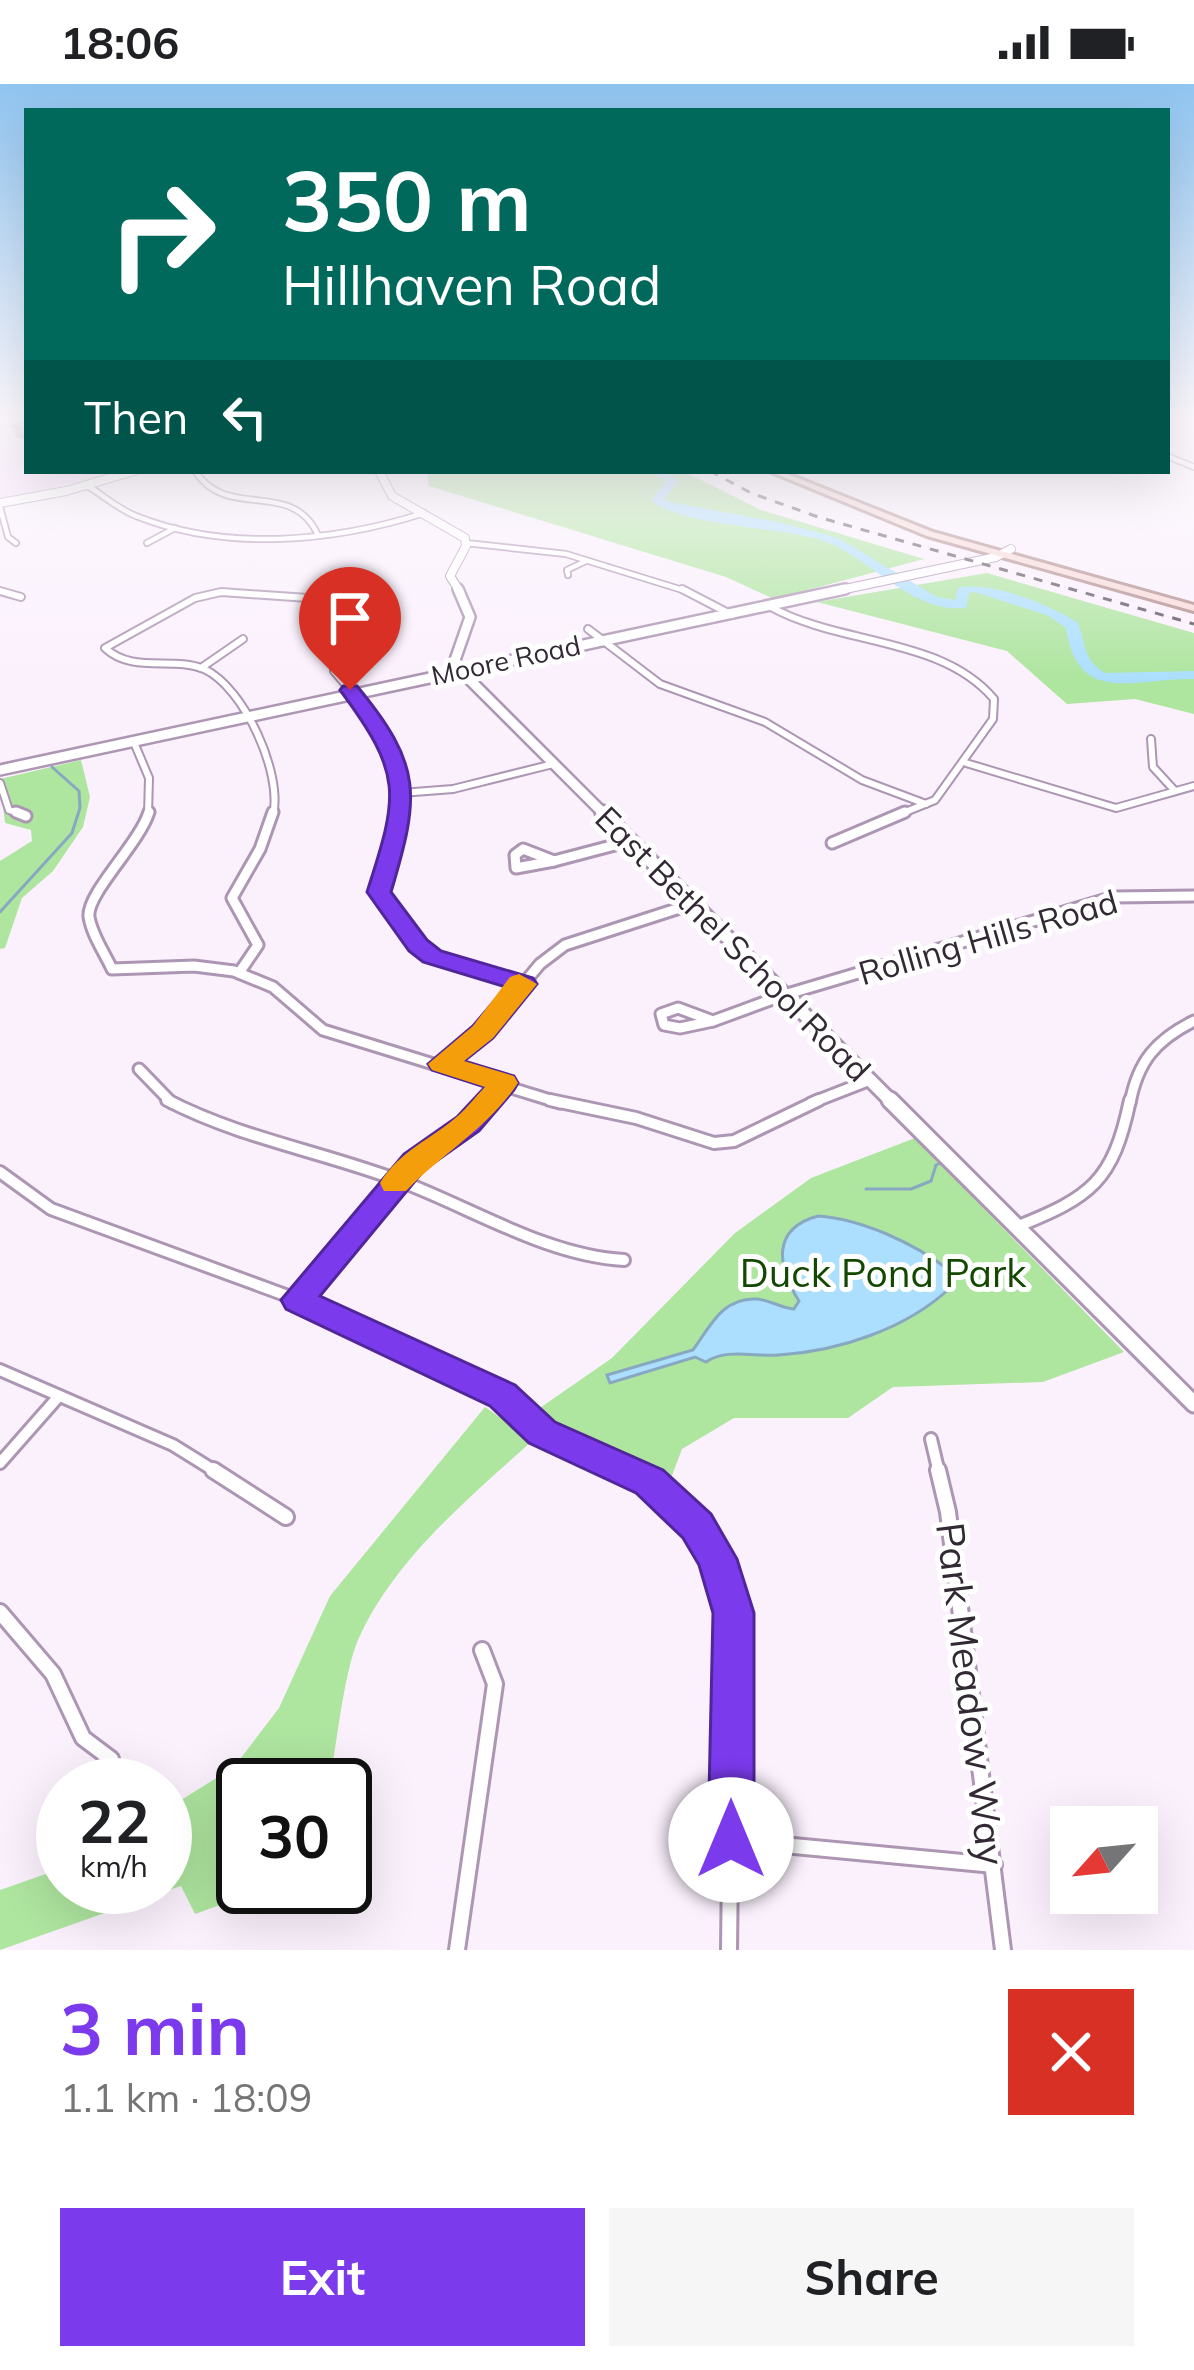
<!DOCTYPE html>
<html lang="en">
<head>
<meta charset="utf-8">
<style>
  :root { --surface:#fff; --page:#f6f6f6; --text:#202124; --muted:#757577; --accent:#7c3aed }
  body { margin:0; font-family:Mulish,sans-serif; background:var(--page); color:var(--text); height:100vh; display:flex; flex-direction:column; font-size:45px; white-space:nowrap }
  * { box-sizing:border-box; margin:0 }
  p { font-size:39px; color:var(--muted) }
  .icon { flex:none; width:66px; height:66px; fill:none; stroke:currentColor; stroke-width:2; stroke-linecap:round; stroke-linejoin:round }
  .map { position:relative; height:1866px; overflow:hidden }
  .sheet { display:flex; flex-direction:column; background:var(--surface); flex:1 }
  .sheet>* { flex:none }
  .guide { position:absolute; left:24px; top:24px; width:1146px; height:366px; border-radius:0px; box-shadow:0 12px 48px #0002; background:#00695c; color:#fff; overflow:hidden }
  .needle { width:78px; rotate:243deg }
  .buttons { position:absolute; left:1050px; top:1722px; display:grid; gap:24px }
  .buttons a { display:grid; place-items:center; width:108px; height:108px; border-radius:0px; background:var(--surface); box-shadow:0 12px 48px #0002; font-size:60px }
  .speed { position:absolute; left:36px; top:1674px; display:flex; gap:24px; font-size:60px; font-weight:700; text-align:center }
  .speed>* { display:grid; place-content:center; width:156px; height:156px; border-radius:50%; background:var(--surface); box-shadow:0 12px 48px #0002; line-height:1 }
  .speed small { font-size:30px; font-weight:400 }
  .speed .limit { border:6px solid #111; border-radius:18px; background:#fff; color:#111 }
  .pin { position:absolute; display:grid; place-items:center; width:102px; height:102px; color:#fff; margin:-123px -51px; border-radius:50% 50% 50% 0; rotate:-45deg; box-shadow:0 0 12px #0007 }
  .pin .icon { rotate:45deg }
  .me { position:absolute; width:132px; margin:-66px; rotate:0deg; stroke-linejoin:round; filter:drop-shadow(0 0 9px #0008) }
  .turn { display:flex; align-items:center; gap:42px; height:252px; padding:0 60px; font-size:54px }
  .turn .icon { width:156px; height:156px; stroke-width:2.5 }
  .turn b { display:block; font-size:84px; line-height:102px }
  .then { display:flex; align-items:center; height:114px; padding:0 60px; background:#0003; gap:24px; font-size:45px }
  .round { display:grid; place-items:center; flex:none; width:126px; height:126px; border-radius:0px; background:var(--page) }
  .summary { display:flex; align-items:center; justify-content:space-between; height:204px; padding:0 60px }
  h1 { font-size:72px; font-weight:700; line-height:90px; color:var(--accent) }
  .cta { display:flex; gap:24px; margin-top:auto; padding:24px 60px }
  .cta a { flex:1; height:138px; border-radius:0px; background:var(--accent); color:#fff; font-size:48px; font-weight:700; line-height:138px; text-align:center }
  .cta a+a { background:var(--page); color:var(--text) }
  .status { display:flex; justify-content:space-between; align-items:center; height:84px; padding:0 60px; background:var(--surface); direction:ltr }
  .status svg { height:33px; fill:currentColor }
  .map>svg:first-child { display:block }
</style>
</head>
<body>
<div class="status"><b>18:06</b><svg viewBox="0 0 49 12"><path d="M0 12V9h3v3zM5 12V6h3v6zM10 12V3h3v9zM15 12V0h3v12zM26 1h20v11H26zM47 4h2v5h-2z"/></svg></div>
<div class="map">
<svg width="1194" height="1866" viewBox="0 0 1194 1866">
  <rect width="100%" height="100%" fill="#fbf1fd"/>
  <polygon fill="#f7dffc" points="0,334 27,334 27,387 123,387 0,416"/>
  <g fill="#aee59f">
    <polygon points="426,387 683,387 761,426 924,475 774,515 726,493 429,402"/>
    <polygon points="987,489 1194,549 1194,630 1135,615 1067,620 1007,567 817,518"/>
    <polygon points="81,676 90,713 83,743 53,787 22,814 5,864 0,865 0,777 32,757 31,746 5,739 0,695"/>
    <polygon points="915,1054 1124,1268 1043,1298 893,1303 848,1334 734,1334 682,1365 671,1394 534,1328 612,1274 735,1149 811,1094"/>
    <path d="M 485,1323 L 533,1356 C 469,1414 394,1475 358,1556 C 343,1592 337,1661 329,1701 L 243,1701 L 243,1803 L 270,1803 L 195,1830 L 181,1802 L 0,1866 L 0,1806 L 63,1784 L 63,1803 L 165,1803 L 165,1726 L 234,1683 L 279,1624 L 330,1512 Z"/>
  </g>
  <path fill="#acdffe" stroke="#88a8c2" stroke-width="3" d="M 818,1132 C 861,1135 914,1159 949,1186 L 951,1203 C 907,1245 839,1267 779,1271 C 755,1273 725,1264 706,1278 L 695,1273 L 610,1299 L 607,1291 L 693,1266 C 710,1243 722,1213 757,1215 C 770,1216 781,1224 794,1225 L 799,1217 C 778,1184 770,1145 818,1132 Z"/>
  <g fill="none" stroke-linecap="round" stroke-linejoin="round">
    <g stroke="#88a8c2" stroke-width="3">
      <polyline points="0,828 72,749 80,724 79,707 52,683"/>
      <polyline points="866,1105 911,1105 931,1097 936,1081 945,1077"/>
    </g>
    <path fill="#acdffe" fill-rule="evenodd" d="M 649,387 L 664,387 L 679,396 L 664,415 L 667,417 L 786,440 L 838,454 L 937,513 L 955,516 L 958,504 C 991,496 1050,521 1078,539 C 1086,560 1083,576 1105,589 L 1194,587 L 1194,595 C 1136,593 1078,624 1066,544 L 1047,531 L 974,508 L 969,509 L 966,524 C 910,529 873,475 824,457 C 780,442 682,443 651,416 L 666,397 Z"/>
    <g stroke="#ad96b3" stroke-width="8">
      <g id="minor-far4">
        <polyline points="1167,372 1194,383"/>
        <path d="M 195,387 C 228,438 291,393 318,451"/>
        <path d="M 88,402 C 104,412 118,425 136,432 C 226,468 334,458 424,429"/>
        <polyline points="0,423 8,453 16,459"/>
        <polyline points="147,459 175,444"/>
        <polyline points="466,459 566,470 689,508"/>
        <polyline points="568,491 567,486 586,477"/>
        <polyline points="0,507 5,508"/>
        <polyline points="219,508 227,508"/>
      </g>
    </g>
    <g stroke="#ad96b3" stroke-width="10">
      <g id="minor-far3">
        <polyline points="682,505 732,531"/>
        <polyline points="0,507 21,513"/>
        <path d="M 769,522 C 840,562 941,552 994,615 L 993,635 L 935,716 L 898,731"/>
        <polyline points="588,545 660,600 765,638 862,696 926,720"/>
        <polyline points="201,584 243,555"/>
        <polyline points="1151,655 1153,683 1175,707"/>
        <polyline points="133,656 149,694 148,731"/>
        <polyline points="966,679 1116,724 1194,702"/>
        <polyline points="0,699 9,726 24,731"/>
        <polyline points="401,709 453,705 553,680"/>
        <path d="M 273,731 C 283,690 244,603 204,585 C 172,572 133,590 105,564 L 195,514 L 221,508 L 337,516 L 352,526 L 360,542 L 356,556 L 334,579 L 334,587 C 369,628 407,673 400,731"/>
      </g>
    </g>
    <g stroke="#ad96b3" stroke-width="15">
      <g id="minor-far2">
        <polyline points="16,728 26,732"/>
        <path d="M 149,728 C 139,760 86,810 89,833 C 92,851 104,868 112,885 L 194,882 L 234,887 L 273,903 L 323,946 L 560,1019"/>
        <polyline points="400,728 379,808 418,862 432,872 524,900"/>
        <polyline points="832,759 905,728"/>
        <polygon points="523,765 554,777 516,784 515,771"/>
        <polyline points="554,777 630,757"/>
        <polyline points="239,889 258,861 232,814 260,765 273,728"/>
        <polygon points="678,924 713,937 680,944 664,941 661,930"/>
        <polyline points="713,937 784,911 1114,813 1194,812"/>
        <polyline points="442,980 483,948 540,880 565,861 692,820"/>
        <polyline points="139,985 172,1019"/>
        <polyline points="487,1019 504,999"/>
        <polyline points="811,1019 870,996"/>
        <path d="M 1130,1019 C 1138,977 1156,956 1194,937"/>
      </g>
    </g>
    <g stroke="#ad96b3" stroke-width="16">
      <g id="minor-far1">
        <path d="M 167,1016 C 240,1054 323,1068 400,1097 C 472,1124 547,1172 624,1176"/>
        <polyline points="550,1016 636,1034 714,1059 734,1057 819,1016"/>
        <polyline points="0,1088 51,1125 326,1226 409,1265 503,1311 542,1348 633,1389"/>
        <path d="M 1016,1143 C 1091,1113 1113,1098 1130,1016"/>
        <polyline points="298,1216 415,1078 468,1040 489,1016"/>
        <polyline points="0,1286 173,1361 218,1389"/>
        <polyline points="931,1355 939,1389"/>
        <polyline points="0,1379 59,1312"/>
      </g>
    </g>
    <g stroke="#ad96b3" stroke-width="20">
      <g id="minor">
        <polyline points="213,1386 286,1433"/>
        <path d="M 626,1386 C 690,1416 715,1464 733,1529 L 729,1866"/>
        <polyline points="938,1386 948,1428 1003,1866"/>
        <polyline points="0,1528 53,1590 83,1654 111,1675"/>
        <polyline points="731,1756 994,1781"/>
        <polyline points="457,1866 495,1600 482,1566"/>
      </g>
    </g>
    <g stroke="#ad96b3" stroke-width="10">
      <g id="tertiary-far3">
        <polyline points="379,387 392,412 465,454 466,462 450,492 460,508"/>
        <polyline points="0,419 66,407 134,387"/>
        <polyline points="831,508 996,473 1011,465"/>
      </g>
    </g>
    <g stroke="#ad96b3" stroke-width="14">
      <g id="tertiary-far2">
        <polyline points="458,505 470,533 455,576 461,587 605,731"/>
        <polyline points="0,686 845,505"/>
      </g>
    </g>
    <g stroke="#ad96b3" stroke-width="18">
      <polyline id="tertiary-far1" points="602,728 893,1019"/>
    </g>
    <g stroke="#ad96b3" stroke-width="21">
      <polyline id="tertiary" points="890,1016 1194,1320"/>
    </g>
    <g stroke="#b08c8d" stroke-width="6">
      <polygon id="primary" points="769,387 780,387 933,448 1194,521 1194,527 927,452"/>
    </g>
    <use href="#minor-far4" stroke="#fff" stroke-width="4.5"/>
    <use href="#minor-far3" stroke="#fff" stroke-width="6"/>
    <use href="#minor-far2" stroke="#fff" stroke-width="9"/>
    <use href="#minor-far1" stroke="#fff" stroke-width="10"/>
    <use href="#minor" stroke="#fff" stroke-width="14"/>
    <use href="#tertiary-far3" stroke="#fff" stroke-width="8"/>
    <use href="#tertiary-far2" stroke="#fff" stroke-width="9"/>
    <use href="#tertiary-far1" stroke="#fff" stroke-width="12"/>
    <use href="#tertiary" stroke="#fff" stroke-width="15"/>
    <use href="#primary" fill="#f8dad7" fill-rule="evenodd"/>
    <polyline stroke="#5c525e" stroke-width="3" stroke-dasharray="9 9" stroke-linecap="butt" points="710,387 751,409 818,433 1194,540"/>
  </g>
  <polygon fill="#cb84a9" points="27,336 27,356 16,353 13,342"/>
  <polygon fill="#ec99c5" stroke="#a56b8a" stroke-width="3" points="27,336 27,345 13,342"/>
  <linearGradient id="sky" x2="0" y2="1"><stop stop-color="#90c5f1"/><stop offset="0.56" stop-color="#fdf9fe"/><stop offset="1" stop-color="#fdf9fe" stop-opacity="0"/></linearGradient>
  <rect width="1194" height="595" fill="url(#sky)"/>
  <path fill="#7c3aed" stroke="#51269a" stroke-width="3" d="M 343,602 L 357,602 C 423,682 420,711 391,808 L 427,856 L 441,867 L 533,894 L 537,900 L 493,954 L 464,977 L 514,992 L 518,999 L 514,1006 L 479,1047 L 425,1085 L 320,1212 L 515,1301 L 555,1338 L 663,1386 L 711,1430 L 737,1475 L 754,1529 L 754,1756 L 747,1772 L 731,1779 L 715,1772 L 708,1756 L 713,1529 L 699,1481 L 683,1454 L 636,1409 L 529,1359 L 490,1322 L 286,1225 L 281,1216 L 404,1070 L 457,1033 L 485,1003 L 432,986 L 428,980 L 473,942 L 506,903 L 423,878 L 409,867 L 367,808 C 399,709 403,691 340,606 Z"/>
  <path fill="#f59e0b" d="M 519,890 L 537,900 L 493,954 L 464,977 L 514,992 L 518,999 C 488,1044 443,1069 406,1107 L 384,1107 L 380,1099 C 399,1067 432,1055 459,1031 C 468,1023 476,1012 485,1003 L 432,986 L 428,980 L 473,942 L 510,893 Z"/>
  <g text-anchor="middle" stroke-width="10" stroke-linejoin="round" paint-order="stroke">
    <g font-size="27" fill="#332935" stroke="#fff">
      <text transform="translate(506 577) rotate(-12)" y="9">Moore Road</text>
    </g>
    <g font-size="33" fill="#332935" stroke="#fff">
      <text transform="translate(988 853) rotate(-16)" y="12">Rolling Hills Road</text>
      <text transform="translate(733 860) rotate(45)" y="12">East Bethel School Road</text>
    </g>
    <g font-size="39" fill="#134800" stroke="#fff">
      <text x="883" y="1203">Duck Pond Park</text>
    </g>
    <g font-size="39" fill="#332935" stroke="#fff">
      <text transform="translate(971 1610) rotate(83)" y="14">Park Meadow Way</text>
    </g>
  </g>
</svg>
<div class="buttons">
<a><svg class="needle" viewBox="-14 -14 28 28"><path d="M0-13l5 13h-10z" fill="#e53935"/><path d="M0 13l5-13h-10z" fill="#757577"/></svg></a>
</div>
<div class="speed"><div>22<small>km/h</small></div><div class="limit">30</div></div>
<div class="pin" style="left:350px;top:606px;background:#d93025"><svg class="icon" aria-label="arrive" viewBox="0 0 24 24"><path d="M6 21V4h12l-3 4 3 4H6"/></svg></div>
<svg class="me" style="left:731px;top:1756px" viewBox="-20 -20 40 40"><circle r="19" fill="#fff"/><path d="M0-13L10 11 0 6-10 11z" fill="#7c3aed"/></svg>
<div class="guide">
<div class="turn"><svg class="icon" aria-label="right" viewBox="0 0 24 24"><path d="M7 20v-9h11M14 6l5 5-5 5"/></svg><div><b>350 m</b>Hillhaven Road</div></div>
<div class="then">Then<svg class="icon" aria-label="left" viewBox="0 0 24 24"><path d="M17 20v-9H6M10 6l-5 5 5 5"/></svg></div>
</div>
</div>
<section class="sheet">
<div class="summary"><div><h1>3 min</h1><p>1.1 km · 18:09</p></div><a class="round" style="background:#d93025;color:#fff"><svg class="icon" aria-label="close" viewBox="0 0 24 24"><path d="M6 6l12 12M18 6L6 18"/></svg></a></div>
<div class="cta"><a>Exit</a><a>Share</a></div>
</section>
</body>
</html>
